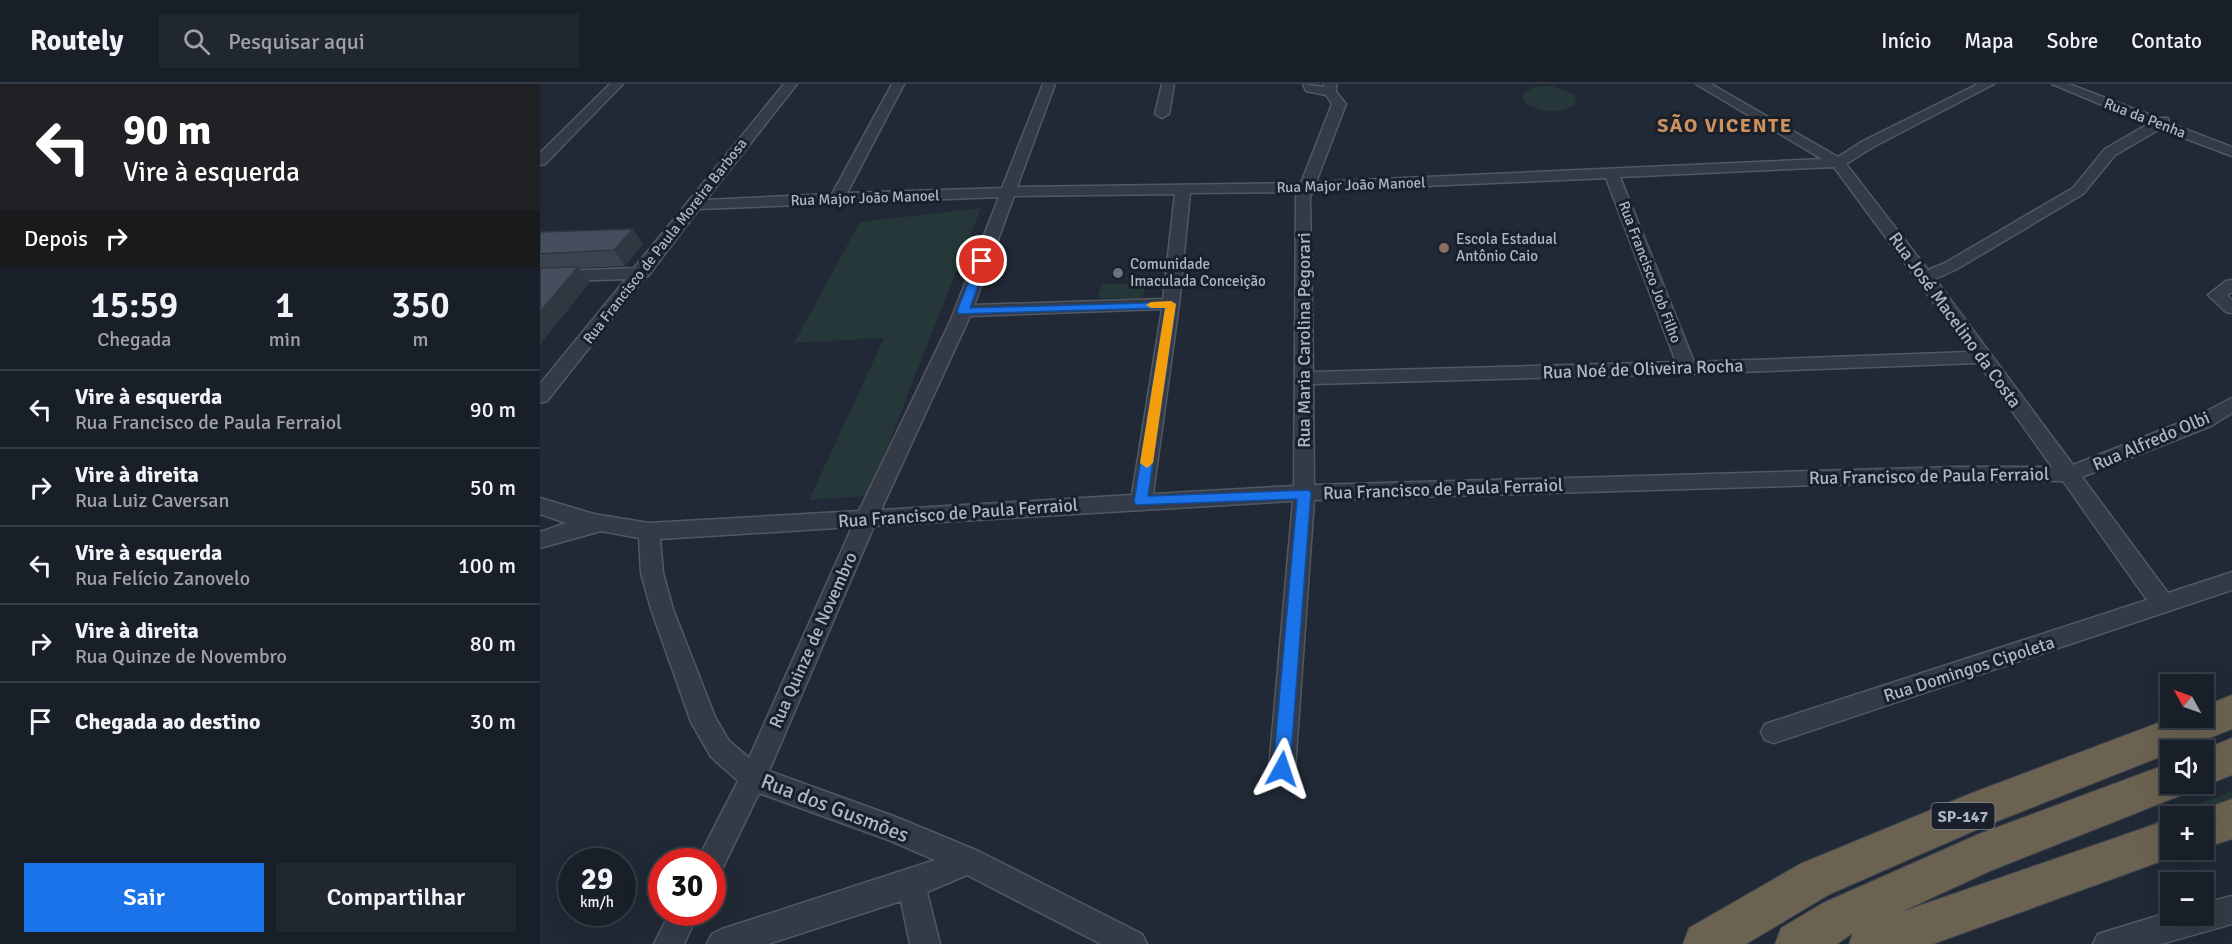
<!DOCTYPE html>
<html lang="pt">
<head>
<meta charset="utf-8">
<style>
  :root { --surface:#181f28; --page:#212730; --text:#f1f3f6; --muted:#9fa2a8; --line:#363d45; --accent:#1a73e8 }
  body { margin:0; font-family:Signika,sans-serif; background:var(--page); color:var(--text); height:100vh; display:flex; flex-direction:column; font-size:22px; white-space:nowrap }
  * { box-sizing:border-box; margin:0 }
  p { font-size:20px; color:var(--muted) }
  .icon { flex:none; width:33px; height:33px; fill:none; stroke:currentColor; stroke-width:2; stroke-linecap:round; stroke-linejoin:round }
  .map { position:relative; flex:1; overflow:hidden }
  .drawer { display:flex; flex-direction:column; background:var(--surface); width:540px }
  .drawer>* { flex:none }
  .top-card { background:#202124; color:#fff; overflow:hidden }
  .needle { width:39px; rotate:310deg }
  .fabs { position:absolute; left:1620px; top:590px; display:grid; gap:12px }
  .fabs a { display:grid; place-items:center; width:54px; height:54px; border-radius:0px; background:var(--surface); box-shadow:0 6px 24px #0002,0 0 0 2px var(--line); font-size:30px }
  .speed { position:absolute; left:18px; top:764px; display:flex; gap:12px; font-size:30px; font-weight:700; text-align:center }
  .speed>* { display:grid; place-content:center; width:78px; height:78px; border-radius:50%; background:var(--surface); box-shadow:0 6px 24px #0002,0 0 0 2px var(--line); line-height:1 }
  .speed small { font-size:15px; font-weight:400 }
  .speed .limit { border:9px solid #d22; background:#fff; color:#111 }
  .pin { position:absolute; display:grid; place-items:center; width:51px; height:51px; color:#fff; margin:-26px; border:3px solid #fff; border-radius:50%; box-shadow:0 2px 6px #0007 }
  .me { position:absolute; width:66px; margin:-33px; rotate:5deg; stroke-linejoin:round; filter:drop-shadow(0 0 4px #0008) }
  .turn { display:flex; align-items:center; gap:21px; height:126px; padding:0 24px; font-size:27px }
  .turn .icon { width:78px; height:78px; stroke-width:2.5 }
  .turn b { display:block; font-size:42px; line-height:51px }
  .then { display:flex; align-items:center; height:57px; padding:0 24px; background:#0003; gap:12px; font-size:22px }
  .eta { display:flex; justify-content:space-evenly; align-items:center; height:102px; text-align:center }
  .eta b { font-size:36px; font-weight:600; line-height:42px }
  .action { display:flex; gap:12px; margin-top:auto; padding:12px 24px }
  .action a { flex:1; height:69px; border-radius:0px; background:var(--accent); color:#fff; font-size:24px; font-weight:600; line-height:69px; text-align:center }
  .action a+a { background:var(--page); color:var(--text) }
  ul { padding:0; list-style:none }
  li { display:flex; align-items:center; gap:18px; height:78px; padding:0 24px; border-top:2px solid var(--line) }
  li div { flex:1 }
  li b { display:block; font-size:22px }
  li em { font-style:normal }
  header { display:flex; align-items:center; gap:36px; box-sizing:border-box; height:84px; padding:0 30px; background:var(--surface); border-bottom:2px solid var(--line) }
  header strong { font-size:28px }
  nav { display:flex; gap:33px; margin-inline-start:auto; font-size:21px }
  .search { width:420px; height:54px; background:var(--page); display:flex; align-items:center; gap:15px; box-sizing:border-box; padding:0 21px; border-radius:0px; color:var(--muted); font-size:22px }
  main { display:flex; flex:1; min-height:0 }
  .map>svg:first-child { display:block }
</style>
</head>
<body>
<header>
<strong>Routely</strong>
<div class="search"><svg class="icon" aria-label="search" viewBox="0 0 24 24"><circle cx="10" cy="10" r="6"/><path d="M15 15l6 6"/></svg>Pesquisar aqui</div>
<nav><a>Início</a><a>Mapa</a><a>Sobre</a><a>Contato</a></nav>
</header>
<main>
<section class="drawer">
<div class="top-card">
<div class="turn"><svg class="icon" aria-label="left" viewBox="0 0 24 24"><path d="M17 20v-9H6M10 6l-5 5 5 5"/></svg><div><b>90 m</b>Vire à esquerda</div></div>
<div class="then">Depois<svg class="icon" aria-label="right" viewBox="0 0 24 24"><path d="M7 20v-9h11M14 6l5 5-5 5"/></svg></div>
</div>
<div class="eta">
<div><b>15:59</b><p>Chegada</p></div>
<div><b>1</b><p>min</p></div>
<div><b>350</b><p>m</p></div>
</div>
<ul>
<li><svg class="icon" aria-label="left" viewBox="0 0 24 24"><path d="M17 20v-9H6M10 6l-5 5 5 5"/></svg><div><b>Vire à esquerda</b><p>Rua Francisco de Paula Ferraiol</p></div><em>90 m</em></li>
<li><svg class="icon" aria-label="right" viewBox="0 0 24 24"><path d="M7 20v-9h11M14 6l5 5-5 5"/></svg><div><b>Vire à direita</b><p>Rua Luiz Caversan</p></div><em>50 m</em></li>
<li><svg class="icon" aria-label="left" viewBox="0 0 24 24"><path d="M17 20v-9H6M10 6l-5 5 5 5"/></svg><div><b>Vire à esquerda</b><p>Rua Felício Zanovelo</p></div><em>100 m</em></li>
<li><svg class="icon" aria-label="right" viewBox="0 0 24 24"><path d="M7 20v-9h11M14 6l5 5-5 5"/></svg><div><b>Vire à direita</b><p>Rua Quinze de Novembro</p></div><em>80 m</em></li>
<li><svg class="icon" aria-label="arrive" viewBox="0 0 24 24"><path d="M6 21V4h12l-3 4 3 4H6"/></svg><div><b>Chegada ao destino</b></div><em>30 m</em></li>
</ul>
<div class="action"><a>Sair</a><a>Compartilhar</a></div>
</section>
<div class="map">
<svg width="1692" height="860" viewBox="0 0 1692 860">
  <rect width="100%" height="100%" fill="#202935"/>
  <g fill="#253738">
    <path d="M 1013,2 L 1035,11 L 1036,19 C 1023,32 996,29 983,17 L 983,9 L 995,3 Z"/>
    <polygon points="441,124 328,412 269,416 344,254 254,259 320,138"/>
    <polygon points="562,200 606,200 602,214 557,214"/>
    <polygon points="1692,707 1692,723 1660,732 1630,732 1630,740 1560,760"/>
  </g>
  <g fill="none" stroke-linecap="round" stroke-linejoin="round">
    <g stroke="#515864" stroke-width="3">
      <g id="minor">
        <polygon points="70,0 83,0 5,80 0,81 0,69"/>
        <path d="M 244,0 L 257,0 L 166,116 L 292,110 L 352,0 L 364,0 L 307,109 L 462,104 L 503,0 L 515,0 L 477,103 L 761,99 L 792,20 L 786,11 L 766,7 L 763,0 L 784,3 L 784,0 L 796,0 L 796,8 L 806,20 L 776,98 L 1282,75 L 1156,0 L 1171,0 L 1298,73 L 1323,57 L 1438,0 L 1454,0 L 1333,63 L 1306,80 L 1388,186 L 1405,179 L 1533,104 L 1565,65 L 1608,40 L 1512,0 L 1529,0 L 1618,34 L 1628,34 L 1629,39 L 1692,63 L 1692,72 L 1620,45 L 1575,71 L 1543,110 L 1417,185 L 1395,195 L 1533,381 L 1657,332 L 1692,314 L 1692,329 L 1671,342 L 1542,393 L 1628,509 L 1692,488 L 1692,506 L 1234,659 L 1225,656 L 1221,648 L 1225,640 L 1607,516 L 1523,397 L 1418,397 L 774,416 L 755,685 L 751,694 L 742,697 L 733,694 L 729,685 L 753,417 L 334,442 L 229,687 L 356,733 L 438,767 L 602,850 L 607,860 L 561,860 L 427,791 L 387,808 L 400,860 L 370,860 L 361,817 L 228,860 L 167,860 L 172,850 L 182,845 L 395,776 L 351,757 L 219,709 L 181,787 L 172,790 L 172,777 L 157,777 L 198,697 L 171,673 L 151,638 L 111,525 L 101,489 L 99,454 L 61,447 L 0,464 L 0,448 L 26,439 L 0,430 L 0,414 L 54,430 L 109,439 L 319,427 L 410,238 L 459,113 L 159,125 L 108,192 L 105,193 L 7,317 L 0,319 L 0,300 L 86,195 L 0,198 L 0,188 L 94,184 ZM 1294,83 L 1430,268 L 1154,278 L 1080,93 ZM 1066,94 L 1136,278 L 773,288 L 770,113 L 773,107 ZM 758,108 L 756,113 L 754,402 L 613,410 L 639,220 L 650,109 ZM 635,110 L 623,215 L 434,221 L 474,112 ZM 622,225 L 592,411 L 341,426 L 430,232 ZM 1438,279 L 1512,383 L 1418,383 L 774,401 L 773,300 L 1147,290 ZM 312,443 L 209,674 L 189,657 L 175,633 L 133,525 L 123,489 L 120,455 Z"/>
        <polygon points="622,0 634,0 629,30 622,34 615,30"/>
        <polygon points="1692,196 1692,208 1687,211 1692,216 1692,229 1686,228 1668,211 1686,197"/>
        <polygon points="1692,812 1692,840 1621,860 1553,860 1558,850 1630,828 1630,831 1664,831 1664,819"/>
        <polygon points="130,828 159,828 144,860 114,860"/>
      </g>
    </g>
    <g stroke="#3e4550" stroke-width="2">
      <g id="highway">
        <polygon points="1692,611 1692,645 1639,666 1630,666 1630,669 1445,742 1290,810 1206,860 1143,860 1149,844 1260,780 1432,709 1634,633 1664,633 1664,622"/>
        <polygon points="1692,654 1692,691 1664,702 1656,699 1664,699 1663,666"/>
        <polygon points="1630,679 1630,699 1649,699 1644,710 1450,787 1361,828 1630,735 1630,765 1646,765 1644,769 1393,860 1309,860 1313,849 1297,860 1235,860 1241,844 1283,819 1439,750"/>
        <polygon points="1692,715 1692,755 1664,764 1664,732 1649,732 1650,730"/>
      </g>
    </g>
    <use href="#minor" fill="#343b46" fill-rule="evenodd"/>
    <use href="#highway" fill="#6c6251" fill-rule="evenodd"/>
  </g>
  <polygon fill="#3a4350" points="0,148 103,160 85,182 39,184 50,198 0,260"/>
  <g fill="#303741">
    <polygon points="93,145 103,160 85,182 74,166"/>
    <polygon points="38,183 50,198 0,260 0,228"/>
  </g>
  <g fill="#444e5d" stroke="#303741" stroke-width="1.5">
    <polygon points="93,145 74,166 0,170 0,148"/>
    <polygon points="38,183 0,228 0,184"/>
  </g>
  <polygon fill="#1a73e8" stroke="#114b97" stroke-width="1.5" points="442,174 447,177 430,224 635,218 636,220 608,412 769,406 771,409 750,685 748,690 742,692 736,690 733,685 757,415 596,421 594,418 625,224 419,230 417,227 437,177"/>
  <polygon fill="#f59e0b" points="631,217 636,220 613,379 607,384 600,379 625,224 611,224 606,221 611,218"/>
  <circle fill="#8d6e63" stroke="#19202a" stroke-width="2" cx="904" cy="164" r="6"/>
  <circle fill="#6b7280" stroke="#19202a" stroke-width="2" cx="578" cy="189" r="6"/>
  <g text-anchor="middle" stroke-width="6" stroke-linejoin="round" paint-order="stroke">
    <g font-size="15" fill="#aeb5c3" stroke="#19202a">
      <text transform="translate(1605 34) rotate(21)" y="5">Rua da Penha</text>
      <text transform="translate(811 101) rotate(-2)" y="5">Rua Major João Manoel</text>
      <text transform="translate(325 114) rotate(-2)" y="5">Rua Major João Manoel</text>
      <text transform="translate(125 157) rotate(-52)" y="5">Rua Francisco de Paula Moreira Barbosa</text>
      <text transform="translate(1110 188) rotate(69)" y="5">Rua Francisco Job Filho</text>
    </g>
    <g font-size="15" fill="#aeb5c3" stroke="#19202a" text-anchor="start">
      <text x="916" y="160">Escola Estadual<tspan x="916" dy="17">Antônio Caio</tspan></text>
      <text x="590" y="185">Comunidade<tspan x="590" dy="17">Imaculada Conceição</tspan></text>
    </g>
    <rect fill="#19202a" stroke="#818895" stroke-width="1.5" x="1391.5" y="719" width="63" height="26" rx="4.5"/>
    <g font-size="16" font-weight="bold" fill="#aeb5c3">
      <text x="1423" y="738">SP-147</text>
    </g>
    <g font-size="18" fill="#aeb5c3" stroke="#19202a">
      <text transform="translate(1415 236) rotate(54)" y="6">Rua José Macelino da Costa</text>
      <text transform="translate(764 256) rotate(-90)" y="6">Rua Maria Carolina Pegorari</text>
      <text transform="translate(1103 285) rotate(-2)" y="6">Rua Noé de Oliveira Rocha</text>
      <text transform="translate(1611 357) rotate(-23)" y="6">Rua Alfredo Olbi</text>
      <text transform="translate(1389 392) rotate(-1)" y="6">Rua Francisco de Paula Ferraiol</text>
      <text transform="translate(903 405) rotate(-2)" y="6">Rua Francisco de Paula Ferraiol</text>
      <text transform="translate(418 429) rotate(-4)" y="6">Rua Francisco de Paula Ferraiol</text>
      <text transform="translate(273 556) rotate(-66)" y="6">Rua Quinze de Novembro</text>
      <text transform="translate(1429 585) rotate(-18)" y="6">Rua Domingos Cipoleta</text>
    </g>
    <g font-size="20" font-weight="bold" letter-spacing="1.5" fill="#cd925e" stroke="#19202a">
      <text x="1185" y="48">SÃO VICENTE</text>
    </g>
    <g font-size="21" fill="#aeb5c3" stroke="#19202a">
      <text transform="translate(295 724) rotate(21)" y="7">Rua dos Gusmões</text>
    </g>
  </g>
</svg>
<div class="fabs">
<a><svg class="needle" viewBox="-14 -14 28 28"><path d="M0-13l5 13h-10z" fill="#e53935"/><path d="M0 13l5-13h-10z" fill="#9fa2a8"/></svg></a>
<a><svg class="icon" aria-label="sound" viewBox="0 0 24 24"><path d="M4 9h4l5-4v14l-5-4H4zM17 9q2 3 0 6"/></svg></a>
<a>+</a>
<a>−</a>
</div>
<div class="speed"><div>29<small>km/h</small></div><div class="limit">30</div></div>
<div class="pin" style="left:442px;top:177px;background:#d93025"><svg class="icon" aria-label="arrive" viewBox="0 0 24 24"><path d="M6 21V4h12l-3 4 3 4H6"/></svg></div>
<svg class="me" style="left:742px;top:685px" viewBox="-20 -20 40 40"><path d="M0-17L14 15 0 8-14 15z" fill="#1a73e8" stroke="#fff" stroke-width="4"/></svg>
</div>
</main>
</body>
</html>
